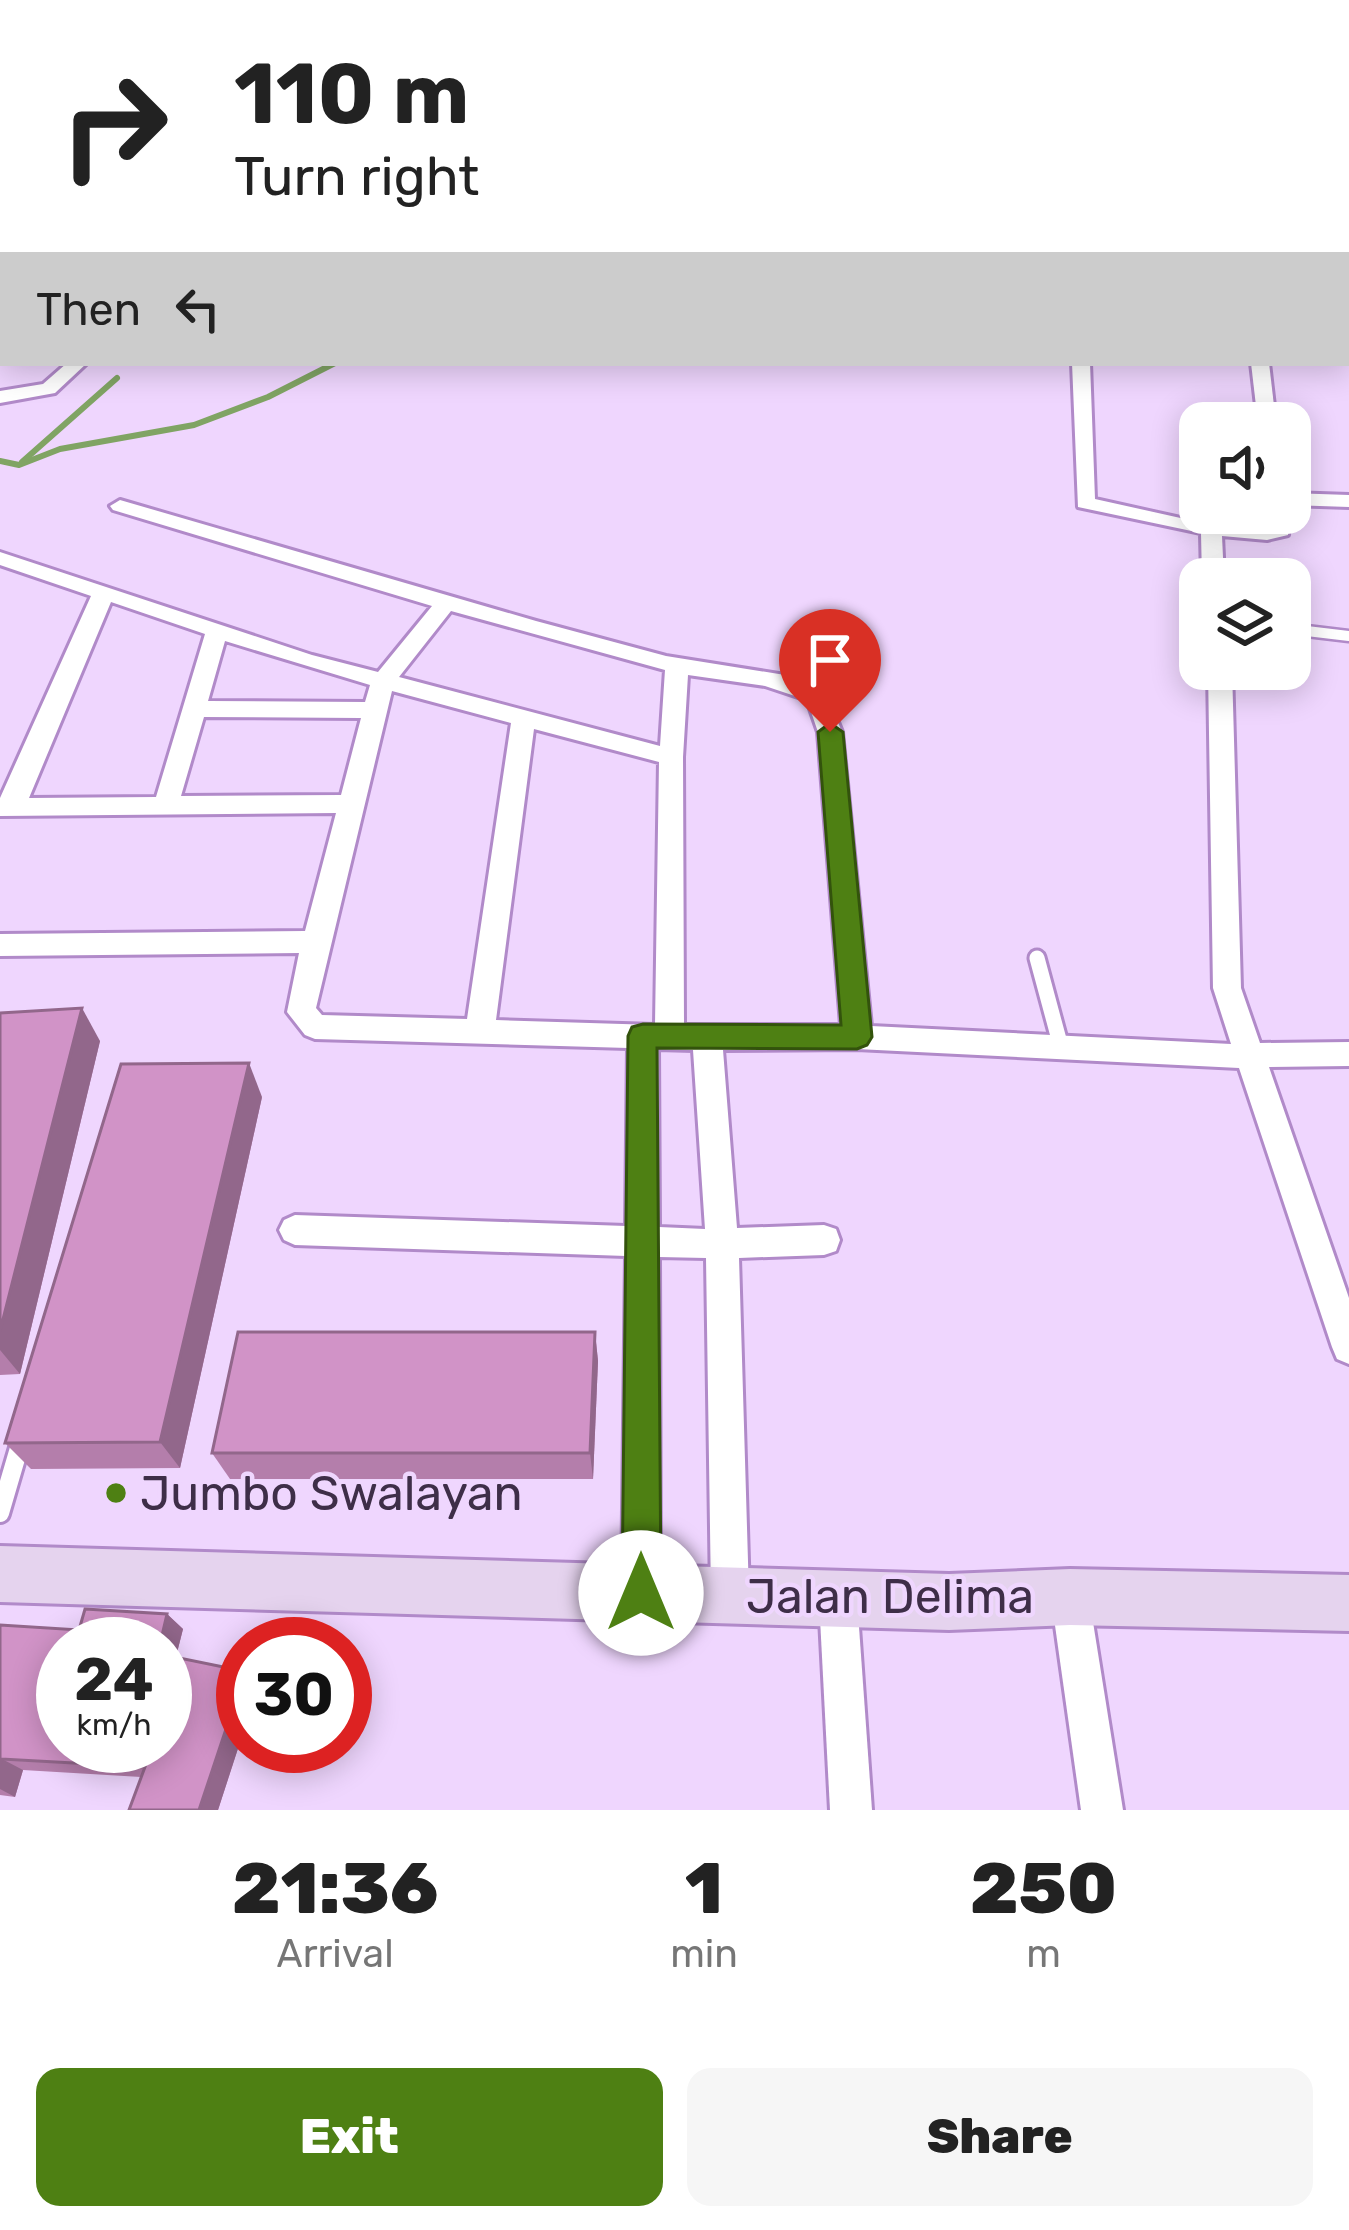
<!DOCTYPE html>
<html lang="en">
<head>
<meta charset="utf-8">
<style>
  :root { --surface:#fff; --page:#f6f6f6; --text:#222; --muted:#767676; --accent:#4e8013 }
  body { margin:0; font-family:Rubik,sans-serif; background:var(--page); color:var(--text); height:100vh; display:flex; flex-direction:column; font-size:45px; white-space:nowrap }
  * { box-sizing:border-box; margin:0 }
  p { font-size:39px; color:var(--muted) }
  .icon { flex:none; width:66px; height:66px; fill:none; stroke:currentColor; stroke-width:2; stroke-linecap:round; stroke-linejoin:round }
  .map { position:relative; height:1810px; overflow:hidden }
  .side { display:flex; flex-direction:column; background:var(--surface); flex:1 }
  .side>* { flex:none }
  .banner { position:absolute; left:0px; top:0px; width:1350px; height:366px; box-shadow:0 6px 30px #0003; background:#fff; color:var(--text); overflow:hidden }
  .controls { position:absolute; left:1179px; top:402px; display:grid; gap:24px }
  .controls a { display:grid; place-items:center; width:132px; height:132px; border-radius:24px; background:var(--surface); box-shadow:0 6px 30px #0003; font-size:60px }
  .speed { position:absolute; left:36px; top:1617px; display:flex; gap:24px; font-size:60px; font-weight:700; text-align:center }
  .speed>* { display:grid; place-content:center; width:156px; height:156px; border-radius:50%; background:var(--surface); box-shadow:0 6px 30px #0003; line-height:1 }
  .speed small { font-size:30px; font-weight:400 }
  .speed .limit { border:18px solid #d22; background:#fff; color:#111 }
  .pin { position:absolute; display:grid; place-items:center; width:102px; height:102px; color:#fff; margin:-123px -51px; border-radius:50% 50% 50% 0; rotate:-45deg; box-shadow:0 0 12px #0007 }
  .pin .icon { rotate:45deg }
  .me { position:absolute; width:132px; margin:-66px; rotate:0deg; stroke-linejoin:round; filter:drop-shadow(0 0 9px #0008) }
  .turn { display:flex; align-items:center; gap:42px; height:252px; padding:0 36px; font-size:54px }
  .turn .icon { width:156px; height:156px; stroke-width:2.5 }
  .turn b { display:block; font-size:84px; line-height:102px }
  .then { display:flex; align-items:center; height:114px; padding:0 36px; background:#0003; gap:24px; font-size:45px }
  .eta { display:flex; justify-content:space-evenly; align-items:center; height:204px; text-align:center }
  .eta b { font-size:72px; font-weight:800; line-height:84px }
  .cta { display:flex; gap:24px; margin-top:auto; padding:24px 36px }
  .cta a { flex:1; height:138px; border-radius:24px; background:var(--accent); color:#fff; font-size:48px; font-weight:800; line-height:138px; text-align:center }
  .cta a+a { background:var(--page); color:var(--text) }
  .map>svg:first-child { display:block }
</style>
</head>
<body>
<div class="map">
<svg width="1349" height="1810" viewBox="0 0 1349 1810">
  <rect width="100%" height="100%" fill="#efd6fe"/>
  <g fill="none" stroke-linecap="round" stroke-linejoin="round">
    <g stroke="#80a464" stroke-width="6">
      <polyline points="0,461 19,465 60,449 194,425 268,397 335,363"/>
      <polyline points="22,462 117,378"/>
    </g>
    <g stroke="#b18ac9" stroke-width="15">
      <polyline id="service-far2" points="1290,629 1349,636"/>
    </g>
    <g stroke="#b18ac9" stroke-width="21">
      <polyline id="service-far1" points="1037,958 1061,1047"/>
    </g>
    <g stroke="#b18ac9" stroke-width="24">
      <polyline id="service" points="0,1513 22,1438"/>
    </g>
    <g stroke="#b18ac9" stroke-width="6">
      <g id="minor">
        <polygon points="22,0 64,0 68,3 18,3"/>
        <polygon points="506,0 519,0 504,3"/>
        <polygon points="915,0 929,0 913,3"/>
        <polygon points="1137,0 1149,0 1151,3 1139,3"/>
        <polygon points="1194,0 1207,0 1209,3 1196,3"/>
        <polygon points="1299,0 1312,0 1314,3 1301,3"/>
        <polygon points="0,2 5,3 3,10 0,10"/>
        <polygon points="1347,35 1349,36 1349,45 1347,44"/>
        <polygon points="3,76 3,84 0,85 0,77"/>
        <rect x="1347" y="140" width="2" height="10"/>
        <rect x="1347" y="262" width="2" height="10"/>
        <polygon points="67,363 87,363 55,393 0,403 0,391 43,384"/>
        <polygon points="1072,363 1090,363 1095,499 1185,519 1271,526 1272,513 1290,510 1288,535 1267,540 1222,536 1224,579 1202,579 1201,533 1078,507"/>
        <polygon points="1251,363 1269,363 1276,423 1258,423"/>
        <polygon points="1290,493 1349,495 1349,507 1290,505"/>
        <path d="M 120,500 L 536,621 L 666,656 L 785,675 L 825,691 L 842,732 L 871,1026 L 1231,1044 L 1213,988 L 1208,669 L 1232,669 L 1241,988 L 1260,1043 L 1349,1042 L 1349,1066 L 1269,1067 L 1349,1298 L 1349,1364 L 1337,1359 L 1332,1347 L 1239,1068 L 857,1049 L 723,1050 L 737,1228 L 824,1225 L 836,1229 L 840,1240 L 836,1251 L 824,1255 L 739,1258 L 749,1595 L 744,1609 L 730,1614 L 716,1609 L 711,1595 L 706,1258 L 659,1257 L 660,1593 L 655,1607 L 641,1612 L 627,1607 L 622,1593 L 626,1256 L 295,1245 L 284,1240 L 279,1230 L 284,1220 L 295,1215 L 626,1226 L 628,1048 L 315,1039 L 305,1035 L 287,1012 L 299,953 L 0,956 L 0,934 L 305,931 L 336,813 L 0,816 L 0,798 L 91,596 L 0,565 L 0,552 L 312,655 L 378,672 L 432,606 L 113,510 L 110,506 ZM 111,602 L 205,634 L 156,797 L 29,798 ZM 451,611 L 665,670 L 660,746 L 399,677 ZM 225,641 L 370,685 L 365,702 L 208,701 ZM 688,675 L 765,686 L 807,700 L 818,732 L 841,1025 L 684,1025 L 683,757 ZM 392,691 L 511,723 L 467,1019 L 322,1015 L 316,1008 ZM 204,717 L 361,718 L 341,795 L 181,796 ZM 534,729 L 659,762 L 655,1025 L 496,1020 ZM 658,1049 L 693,1050 L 705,1229 L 659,1227 Z"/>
        <polygon points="1070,1578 1084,1583 1089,1597 1123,1810 1081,1810 1051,1597 1056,1583"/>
        <polygon points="838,1580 852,1585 857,1599 872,1810 830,1810 819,1599 824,1585"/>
      </g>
    </g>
    <g stroke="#b18ac9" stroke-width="6">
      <polygon id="secondary" points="0,1546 949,1574 1070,1569 1349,1575 1349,1631 1070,1625 949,1630 0,1602"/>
    </g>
    <use href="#service-far2" stroke="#fff" stroke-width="10"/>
    <use href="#service-far1" stroke="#fff" stroke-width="15"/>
    <use href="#service" stroke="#fff" stroke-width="18"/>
    <use href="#minor" fill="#fff" fill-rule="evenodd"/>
    <use href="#secondary" fill="#e5d3ee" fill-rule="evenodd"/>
  </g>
  <g fill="#b47eab">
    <polygon points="151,0 285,0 281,3 152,3"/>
    <polygon points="1073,0 1124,0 1124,2 1084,3 1076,3"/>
    <polygon points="0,1013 100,1041 20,1374 0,1375"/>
    <polygon points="262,1097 180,1468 31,1469 5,1443"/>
    <polygon points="595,1332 598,1361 593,1479 230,1479 212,1453"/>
    <polygon points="167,1614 183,1629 176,1657 243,1671 243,1733 218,1810 129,1810 141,1777 23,1770 15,1797 0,1795 0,1625 79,1630"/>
  </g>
  <g fill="#92678b">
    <polygon points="256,0 285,0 281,3 252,3"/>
    <polygon points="82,1008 100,1041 20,1374 0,1350 0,1331"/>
    <polygon points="249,1063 262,1097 180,1468 160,1442"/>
    <polygon points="595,1332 598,1361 593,1479 590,1453"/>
    <polygon points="167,1614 183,1629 173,1668 165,1661 165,1644 160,1644"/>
    <polygon points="243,1678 243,1733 218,1810 199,1810"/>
    <polygon points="2,1759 23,1770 15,1797 0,1789 0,1765"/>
  </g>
  <g fill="#d193c7" stroke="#92678b" stroke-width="3">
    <polygon points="215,0 256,0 252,3 215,3"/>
    <polygon points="349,0 413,0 406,3 345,3"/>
    <polygon points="566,0 597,0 595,3 564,3"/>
    <polygon points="0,11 3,11 3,54 0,52"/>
    <polygon points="82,1008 0,1331 0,1013"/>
    <polygon points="249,1063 160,1442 5,1443 121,1064"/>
    <polygon points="238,1332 595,1332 590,1453 212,1453"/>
    <polygon points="85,1609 167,1614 160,1644 63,1644 63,1746 165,1746 165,1655 243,1671 243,1678 199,1810 129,1810 145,1767 2,1759 0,1765 0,1625 79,1630"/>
  </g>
  <polygon fill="#4e8013" stroke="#33530c" stroke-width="3" points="830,723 843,732 872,1037 867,1045 857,1049 657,1048 661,1593 655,1606 641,1612 628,1606 622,1593 628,1036 632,1027 643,1024 841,1025 818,732"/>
  <circle fill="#4e8013" stroke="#efd6fe" stroke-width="4.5" cx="116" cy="1493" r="12"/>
  <g text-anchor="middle" stroke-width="9" stroke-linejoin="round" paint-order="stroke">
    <g font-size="48" fill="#3e2e48" stroke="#efd6fe" text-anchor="start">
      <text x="140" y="1510">Jumbo Swalayan</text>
    </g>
    <g font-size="48" fill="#3e2e48" stroke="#efd6fe">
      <text x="890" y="1613">Jalan Delima</text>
    </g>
  </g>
</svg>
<div class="controls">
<a><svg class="icon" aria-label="sound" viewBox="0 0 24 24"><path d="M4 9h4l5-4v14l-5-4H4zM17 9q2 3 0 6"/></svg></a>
<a><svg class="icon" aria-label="layers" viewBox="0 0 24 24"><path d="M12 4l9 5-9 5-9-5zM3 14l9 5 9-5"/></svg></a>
</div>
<div class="speed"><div>24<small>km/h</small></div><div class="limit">30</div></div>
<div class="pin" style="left:830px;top:732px;background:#d93025"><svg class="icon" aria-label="arrive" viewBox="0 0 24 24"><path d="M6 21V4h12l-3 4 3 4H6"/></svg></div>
<svg class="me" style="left:641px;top:1593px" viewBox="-20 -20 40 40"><circle r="19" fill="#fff"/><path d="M0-13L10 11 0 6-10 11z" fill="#4e8013"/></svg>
<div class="banner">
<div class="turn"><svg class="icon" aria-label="right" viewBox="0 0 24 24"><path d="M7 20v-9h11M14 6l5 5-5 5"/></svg><div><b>110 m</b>Turn right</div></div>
<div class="then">Then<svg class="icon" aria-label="left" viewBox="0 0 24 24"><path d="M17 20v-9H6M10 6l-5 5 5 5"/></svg></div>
</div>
</div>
<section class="side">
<div class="eta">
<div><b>21:36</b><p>Arrival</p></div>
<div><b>1</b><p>min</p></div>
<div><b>250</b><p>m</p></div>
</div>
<div class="cta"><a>Exit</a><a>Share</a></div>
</section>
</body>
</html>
